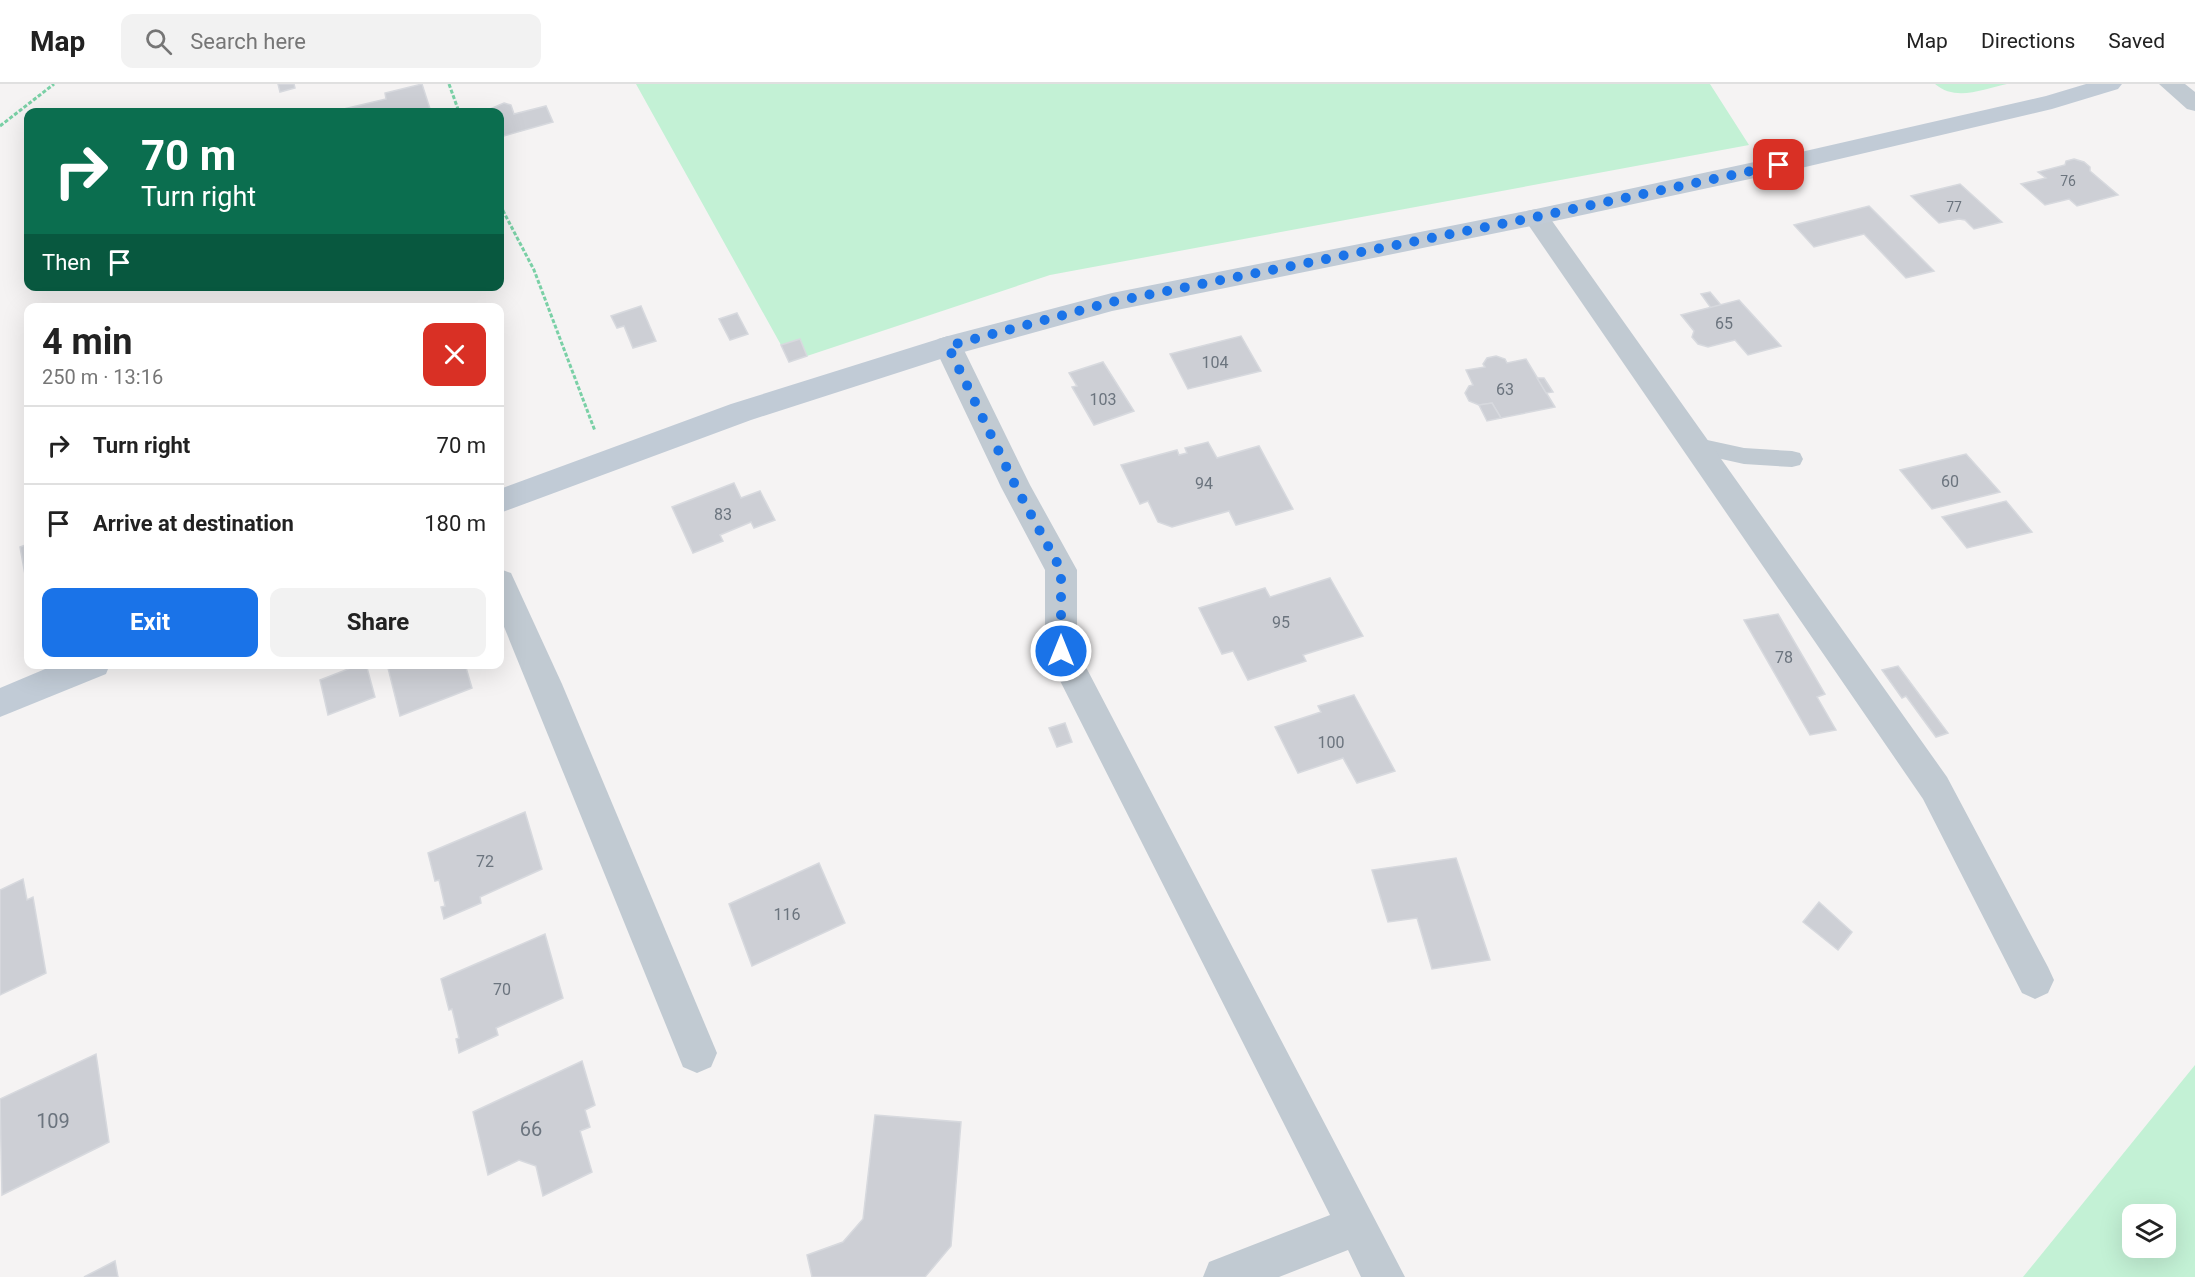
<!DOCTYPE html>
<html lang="en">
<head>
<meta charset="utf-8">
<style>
  :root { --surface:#fff; --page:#f2f2f2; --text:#222; --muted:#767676; --line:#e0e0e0; --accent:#1a73e8 }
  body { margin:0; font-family:Roboto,sans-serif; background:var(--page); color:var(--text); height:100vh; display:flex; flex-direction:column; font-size:22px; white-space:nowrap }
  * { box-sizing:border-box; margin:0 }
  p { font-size:20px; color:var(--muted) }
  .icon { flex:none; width:33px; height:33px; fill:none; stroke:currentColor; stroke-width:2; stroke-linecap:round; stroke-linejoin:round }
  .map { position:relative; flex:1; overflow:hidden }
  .details { position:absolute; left:24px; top:219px; width:480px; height:366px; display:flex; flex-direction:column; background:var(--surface); border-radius:12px; box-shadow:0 6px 24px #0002 }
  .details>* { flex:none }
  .top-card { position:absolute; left:24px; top:24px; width:480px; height:183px; border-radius:12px; box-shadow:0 6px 24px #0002; background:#0b6e4f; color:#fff; overflow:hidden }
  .controls { position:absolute; left:2122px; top:1120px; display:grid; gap:12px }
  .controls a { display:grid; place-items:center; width:54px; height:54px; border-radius:12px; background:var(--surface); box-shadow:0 6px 24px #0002; font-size:30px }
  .pin { position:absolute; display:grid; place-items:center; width:51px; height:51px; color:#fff; margin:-26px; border-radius:12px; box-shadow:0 3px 9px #0006 }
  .me { position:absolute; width:66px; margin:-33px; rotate:0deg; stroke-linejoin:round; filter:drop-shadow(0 0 4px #0008) }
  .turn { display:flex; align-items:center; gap:21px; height:126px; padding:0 18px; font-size:27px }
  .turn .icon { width:78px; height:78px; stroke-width:2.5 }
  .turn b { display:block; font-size:42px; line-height:51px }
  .then { display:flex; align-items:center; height:57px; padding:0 18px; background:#0003; gap:12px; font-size:22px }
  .round { display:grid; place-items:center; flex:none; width:63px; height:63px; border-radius:12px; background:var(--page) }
  .summary { display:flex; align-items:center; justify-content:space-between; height:102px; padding:0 18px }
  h1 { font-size:36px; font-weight:700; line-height:45px }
  .primary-button { display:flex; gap:12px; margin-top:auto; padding:12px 18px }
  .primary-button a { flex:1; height:69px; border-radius:12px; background:var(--accent); color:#fff; font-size:24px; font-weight:700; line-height:69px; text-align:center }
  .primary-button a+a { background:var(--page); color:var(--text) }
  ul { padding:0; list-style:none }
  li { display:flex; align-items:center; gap:18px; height:78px; padding:0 18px; border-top:2px solid var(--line) }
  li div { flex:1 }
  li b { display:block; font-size:22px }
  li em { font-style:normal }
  header { display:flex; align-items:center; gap:36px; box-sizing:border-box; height:84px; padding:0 30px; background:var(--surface); border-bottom:2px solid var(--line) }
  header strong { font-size:28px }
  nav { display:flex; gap:33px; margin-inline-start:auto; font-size:21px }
  .search { width:420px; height:54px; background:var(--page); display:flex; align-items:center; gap:15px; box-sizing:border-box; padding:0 21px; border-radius:12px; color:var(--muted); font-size:22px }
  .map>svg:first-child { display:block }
</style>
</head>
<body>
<header>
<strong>Map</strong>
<div class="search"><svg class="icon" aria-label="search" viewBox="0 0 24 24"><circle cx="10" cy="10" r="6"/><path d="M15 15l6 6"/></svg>Search here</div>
<nav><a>Map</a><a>Directions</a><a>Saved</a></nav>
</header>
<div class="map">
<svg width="2195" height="1193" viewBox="0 0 2195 1193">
  <rect width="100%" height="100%" fill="#f5f3f3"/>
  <g fill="#c3f1d5" fill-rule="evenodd">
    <polygon points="636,0 1710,0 1749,61 1050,191 807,272 799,256 781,261"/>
    <path d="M 1935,0 L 2007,0 C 1983,5 1956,18 1935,0 Z"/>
    <path d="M 2195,981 L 2195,1193 L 2023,1193 ZM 2133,1131 L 2166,1131 L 2166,1164 L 2133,1164 Z"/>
  </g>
  <g fill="#cdcfd5" stroke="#d7d9de" stroke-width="1.5">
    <polygon points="278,0 294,0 295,4 280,8"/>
    <polygon points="422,0 431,28 331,28 386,15 385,9"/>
    <polygon points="504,19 511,21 514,30 546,22 553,38 500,53 500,28 483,28"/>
    <polygon points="2074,75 2084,78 2090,83 2090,87 2118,111 2077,122 2069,115 2045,121 2021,100 2046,94 2038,88 2065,81 2066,77"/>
    <polygon points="1960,100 2002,138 1974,145 1965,136 1959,135 1939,139 1911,112"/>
    <polygon points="1869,122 1934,187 1906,194 1864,150 1814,163 1794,141"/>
    <polygon points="1710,208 1721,221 1711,224 1701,210"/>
    <polygon points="1739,216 1781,262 1748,271 1735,256 1708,263 1698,260 1692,253 1694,247 1681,231"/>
    <polygon points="641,222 656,257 633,264 624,242 617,244 611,232"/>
    <polygon points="737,229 748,250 730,256 719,235"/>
    <polygon points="1241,252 1261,287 1188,305 1170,270"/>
    <polygon points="800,255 807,272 789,278 781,261"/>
    <polygon points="1496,272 1505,275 1507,279 1526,275 1555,323 1501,334 1492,319 1479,321 1469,317 1465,309 1469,302 1473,301 1466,286 1485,283 1483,280 1487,274"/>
    <polygon points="1103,278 1134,327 1094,341 1072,303 1077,302 1069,289"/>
    <polygon points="1537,294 1544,294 1553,308 1546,309"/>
    <polygon points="1492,319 1501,334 1487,337 1479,321"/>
    <polygon points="1208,358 1217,374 1259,362 1293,425 1236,441 1229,427 1172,443 1158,438 1148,417 1140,420 1121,381 1177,366 1179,371 1187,369 1185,364"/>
    <polygon points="1966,370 2000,408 1932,425 1900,386"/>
    <polygon points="734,399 741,414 760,407 775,436 754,444 751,438 720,451 723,457 693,469 672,423"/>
    <polygon points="2006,417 2032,448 1967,464 1942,433"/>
    <polygon points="28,460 28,502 27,502 20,463"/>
    <polygon points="1330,494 1363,552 1303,571 1306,577 1248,596 1233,567 1222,570 1199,524 1265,504 1270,513"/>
    <polygon points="1778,530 1825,610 1817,613 1836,646 1810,651 1744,536"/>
    <polygon points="361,580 366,580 375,613 328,631 320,596"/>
    <polygon points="387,580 465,580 472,604 400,632"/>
    <polygon points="1898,582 1948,649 1936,653 1906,612 1902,614 1882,586"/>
    <polygon points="1354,611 1395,687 1357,699 1343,674 1298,689 1275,643 1321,628 1318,622"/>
    <polygon points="1065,639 1072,658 1057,663 1049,644"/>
    <polygon points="525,728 542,785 480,813 481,819 444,835 441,823 445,822 439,796 435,797 428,769"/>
    <polygon points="1456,774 1490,876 1432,885 1417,834 1388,838 1372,786"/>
    <polygon points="819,779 845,839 752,882 729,820"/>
    <polygon points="23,795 27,816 33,813 46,889 0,911 0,806"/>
    <polygon points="1819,818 1852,848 1838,866 1803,838"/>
    <polygon points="545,850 563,914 496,944 498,951 459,969 456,955 459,954 452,925 449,926 441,895"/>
    <polygon points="96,970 109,1058 2,1111 0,1015"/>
    <polygon points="582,977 595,1021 585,1026 590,1043 580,1047 592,1088 543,1112 536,1082 519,1076 488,1091 473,1028"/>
    <polygon points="875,1031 961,1038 951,1162 925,1193 812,1193 807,1171 843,1158 863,1135"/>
    <polygon points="115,1177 118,1193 84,1193"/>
  </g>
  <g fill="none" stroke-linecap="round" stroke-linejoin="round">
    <g stroke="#7ad0a6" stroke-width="3" stroke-dasharray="4 2" stroke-linecap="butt">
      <polyline points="449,0 459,28"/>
      <polyline points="0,42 54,0"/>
      <polyline points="500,121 534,186 595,347"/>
    </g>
    <polygon fill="#c1cad2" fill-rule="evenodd" points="1698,354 1744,364 1792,367 1800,369 1803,375 1800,381 1792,383 1744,380 1690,368 1687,362 1690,356"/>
    <g fill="#c1cad2" fill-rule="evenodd">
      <polygon points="2159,0 2185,0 2195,8 2195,27 2187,25"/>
      <polygon points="1536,125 1545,127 1947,693 2048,883 2054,896 2048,909 2035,915 2022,909 1923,715 1527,139 1523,133 1527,127"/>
      <polygon points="948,252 958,255 962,262 1030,401 1077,486 1077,566 1405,1193 1361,1193 1348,1166 1279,1193 1203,1193 1209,1178 1330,1131 1045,567 1045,486 1001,403 934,262 938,255"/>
      <polygon points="500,485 511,489 562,600 717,969 711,983 697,989 683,983 500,533"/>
    </g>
    <g fill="#c1cbd6" fill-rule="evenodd">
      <polygon points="2086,0 2122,0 2118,5 2052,25 1801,84 1536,141 1112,227 953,271 751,336 500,429 500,405 731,320 948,252 1112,209 1536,125 1801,68 2046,12"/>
      <polygon points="57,580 110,580 106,590 0,633 0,604"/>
    </g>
  </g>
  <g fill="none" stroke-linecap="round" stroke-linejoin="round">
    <polyline stroke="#1a73e8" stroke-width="10" stroke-dasharray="0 18" points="1061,567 1061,486 1016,403 948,262 1112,218 1536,133 1779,81"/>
  </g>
  <g text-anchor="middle" stroke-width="4.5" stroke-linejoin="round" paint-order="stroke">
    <g font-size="14" fill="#6b747e">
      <text x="2068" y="102">76</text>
      <text x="1954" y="128">77</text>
    </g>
    <g font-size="16" fill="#6b747e">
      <text x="1724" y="245">65</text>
      <text x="1215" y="284">104</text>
      <text x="1505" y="311">63</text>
      <text x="1103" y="321">103</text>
      <text x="1950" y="403">60</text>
      <text x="1204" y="405">94</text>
      <text x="723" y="436">83</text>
      <text x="1281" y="544">95</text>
      <text x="1784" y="579">78</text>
      <text x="1331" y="664">100</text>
      <text x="485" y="783">72</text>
      <text x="787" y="836">116</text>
      <text x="502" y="911">70</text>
    </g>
    <g font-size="20" fill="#6b747e">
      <text x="53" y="1044">109</text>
      <text x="531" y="1052">66</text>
    </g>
  </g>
</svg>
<div class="controls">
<a><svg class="icon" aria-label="layers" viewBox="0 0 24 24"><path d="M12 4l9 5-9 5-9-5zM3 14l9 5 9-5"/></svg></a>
</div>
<div class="pin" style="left:1779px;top:81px;background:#d93025"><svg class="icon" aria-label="arrive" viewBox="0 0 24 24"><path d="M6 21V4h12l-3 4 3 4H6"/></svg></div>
<svg class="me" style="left:1061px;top:567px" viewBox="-20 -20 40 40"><circle r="17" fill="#1a73e8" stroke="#fff" stroke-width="3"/><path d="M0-11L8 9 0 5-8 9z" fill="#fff"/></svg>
<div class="top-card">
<div class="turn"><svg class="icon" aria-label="right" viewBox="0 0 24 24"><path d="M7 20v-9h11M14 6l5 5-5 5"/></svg><div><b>70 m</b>Turn right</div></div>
<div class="then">Then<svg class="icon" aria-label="arrive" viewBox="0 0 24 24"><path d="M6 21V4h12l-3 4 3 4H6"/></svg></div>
</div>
<section class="details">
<div class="summary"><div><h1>4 min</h1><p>250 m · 13:16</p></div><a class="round" style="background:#d93025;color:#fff"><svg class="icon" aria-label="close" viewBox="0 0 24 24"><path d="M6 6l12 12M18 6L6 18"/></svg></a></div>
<ul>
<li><svg class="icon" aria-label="right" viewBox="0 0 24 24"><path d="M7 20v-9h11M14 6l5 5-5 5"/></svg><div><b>Turn right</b></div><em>70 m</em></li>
<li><svg class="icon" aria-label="arrive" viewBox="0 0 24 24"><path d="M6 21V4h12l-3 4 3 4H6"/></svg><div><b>Arrive at destination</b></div><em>180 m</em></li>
</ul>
<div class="primary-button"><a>Exit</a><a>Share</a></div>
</section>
</div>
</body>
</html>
